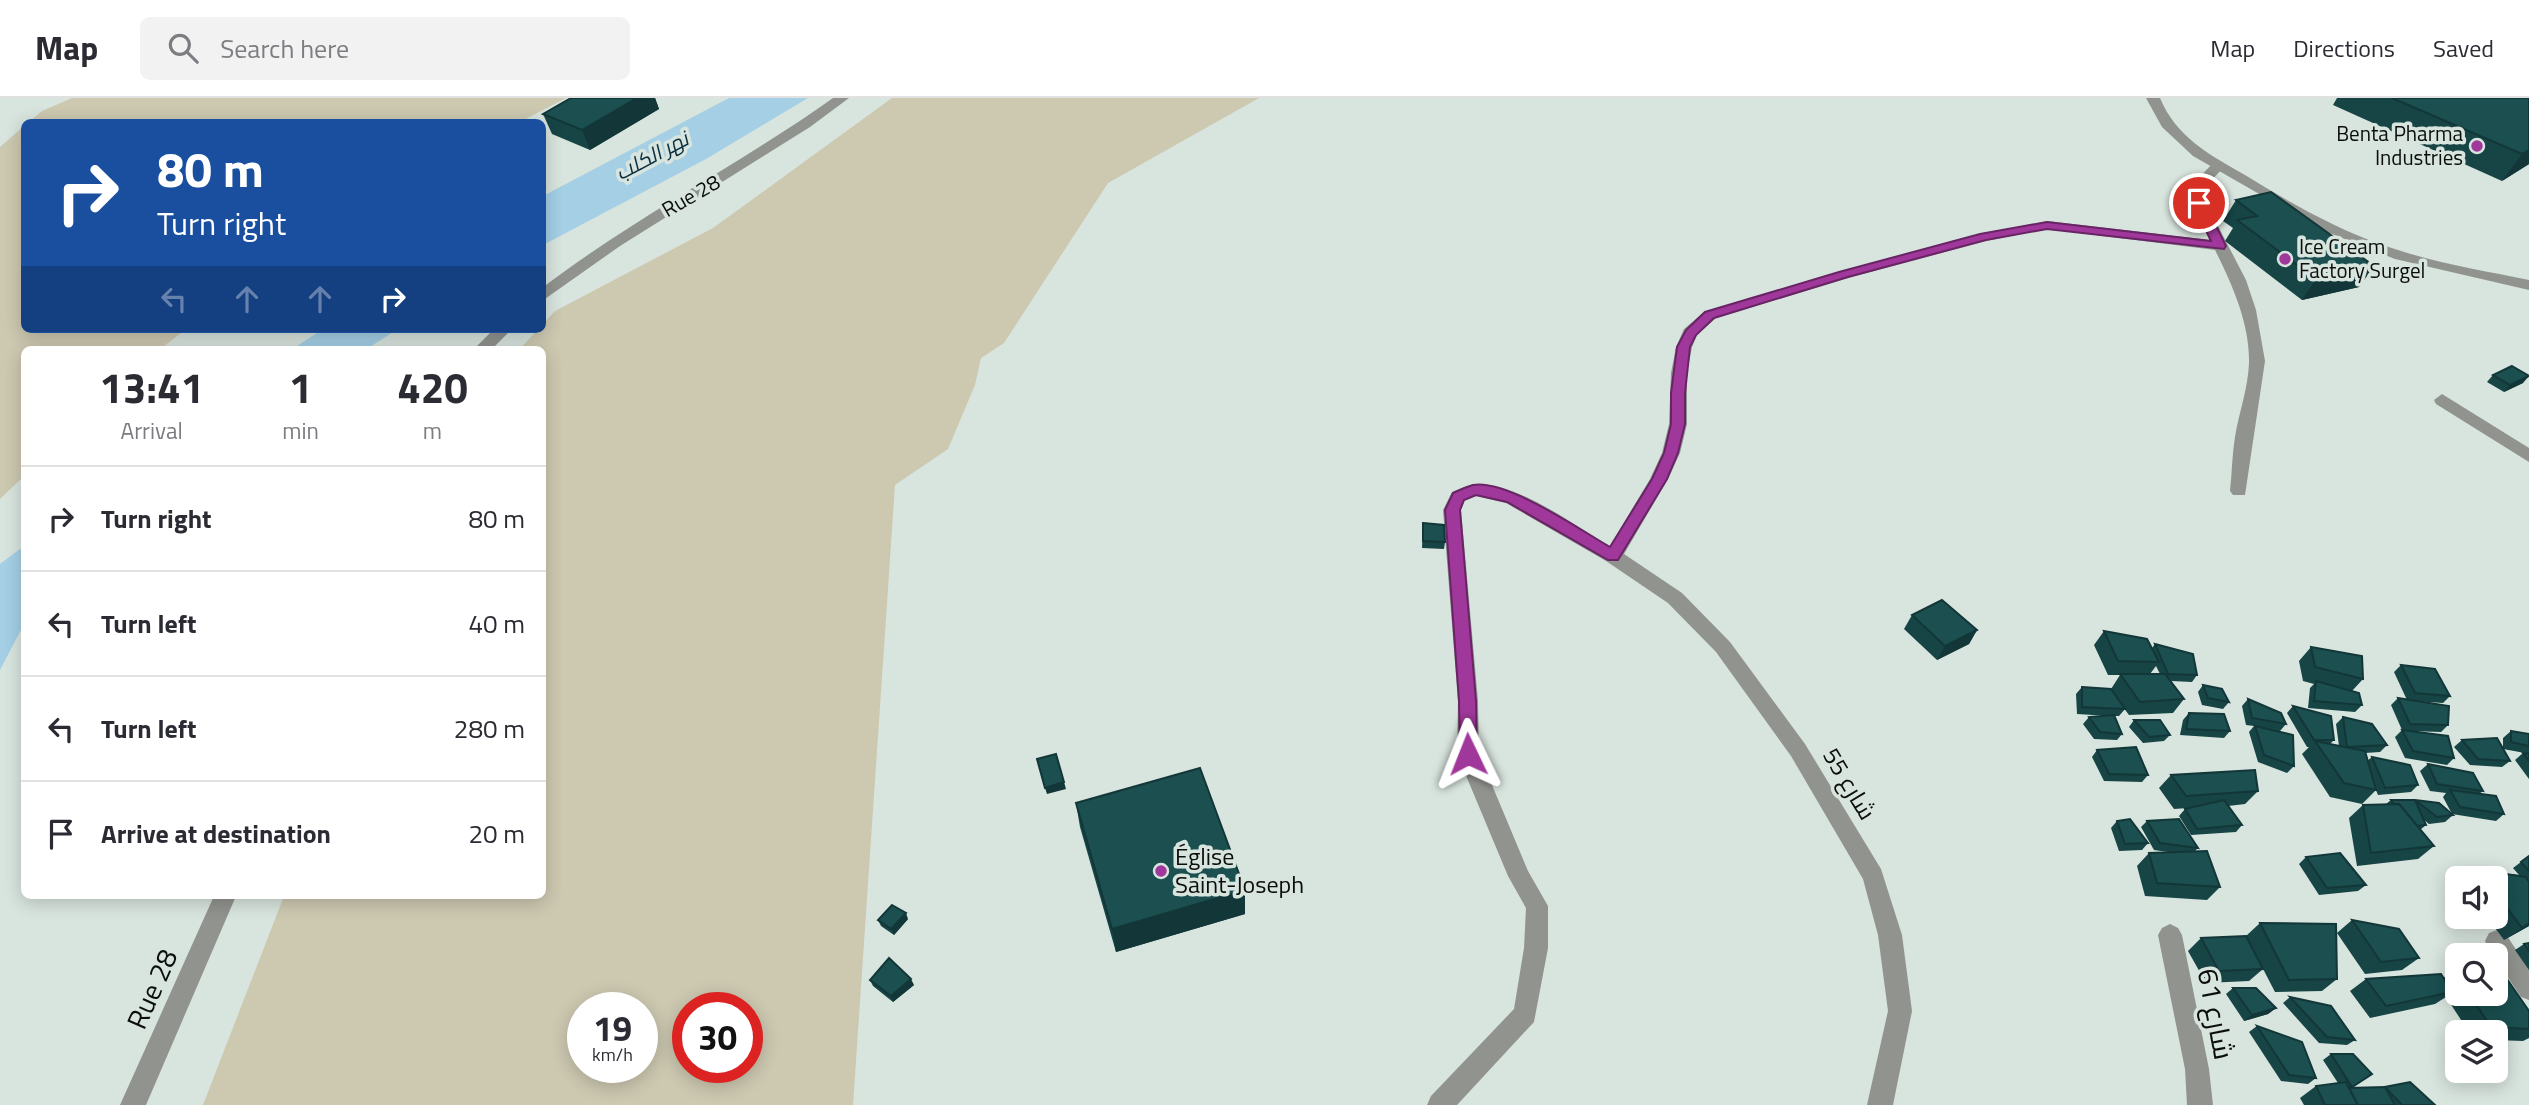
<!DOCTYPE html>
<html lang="en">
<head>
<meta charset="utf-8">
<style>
  :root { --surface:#fff; --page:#f2f2f3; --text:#2b2b33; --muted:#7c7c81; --line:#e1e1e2 }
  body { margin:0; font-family:"Titillium Web",Cairo,sans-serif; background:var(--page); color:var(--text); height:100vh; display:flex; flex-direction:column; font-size:26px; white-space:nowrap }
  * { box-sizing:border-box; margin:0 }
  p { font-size:23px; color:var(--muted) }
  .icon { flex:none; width:38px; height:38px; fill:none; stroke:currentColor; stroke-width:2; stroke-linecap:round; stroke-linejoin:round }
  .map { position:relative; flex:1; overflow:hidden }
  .sheet { position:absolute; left:21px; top:248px; width:525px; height:553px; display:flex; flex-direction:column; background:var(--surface); border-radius:10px; box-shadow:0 4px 18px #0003 }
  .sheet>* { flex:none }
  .hud { position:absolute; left:21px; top:21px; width:525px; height:214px; border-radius:10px; box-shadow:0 4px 18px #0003; background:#1a4fa0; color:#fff; overflow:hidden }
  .tools { position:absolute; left:2445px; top:768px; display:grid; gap:14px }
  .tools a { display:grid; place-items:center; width:63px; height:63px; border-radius:10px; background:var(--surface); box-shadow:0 4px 18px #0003; font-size:35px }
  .speed { position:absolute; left:567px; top:894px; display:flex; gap:14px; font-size:35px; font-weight:700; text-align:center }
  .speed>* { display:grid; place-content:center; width:91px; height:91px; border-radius:50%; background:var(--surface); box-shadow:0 4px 18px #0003; line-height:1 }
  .speed small { font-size:18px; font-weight:400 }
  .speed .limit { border:10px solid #d22; background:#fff; color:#111 }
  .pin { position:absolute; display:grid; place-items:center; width:60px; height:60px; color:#fff; margin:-30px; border:4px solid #fff; border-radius:50%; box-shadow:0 2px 7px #0007 }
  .me { position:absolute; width:77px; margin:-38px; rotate:358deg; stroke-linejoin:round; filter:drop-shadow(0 0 5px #0008) }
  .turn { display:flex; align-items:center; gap:24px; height:147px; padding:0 21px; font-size:32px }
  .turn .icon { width:91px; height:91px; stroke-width:2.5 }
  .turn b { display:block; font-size:49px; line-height:60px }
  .lanes { display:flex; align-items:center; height:66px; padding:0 21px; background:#0003; justify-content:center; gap:35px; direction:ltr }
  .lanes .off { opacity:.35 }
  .eta { display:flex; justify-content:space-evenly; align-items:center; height:119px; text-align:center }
  .eta b { font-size:42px; font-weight:700; line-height:49px }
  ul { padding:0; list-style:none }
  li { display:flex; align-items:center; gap:21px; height:105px; padding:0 21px; border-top:2px solid var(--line) }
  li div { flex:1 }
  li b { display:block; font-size:26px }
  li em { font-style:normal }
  header { display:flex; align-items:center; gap:42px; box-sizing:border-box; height:98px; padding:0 35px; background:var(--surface); border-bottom:2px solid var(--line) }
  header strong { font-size:33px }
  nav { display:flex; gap:38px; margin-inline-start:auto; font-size:24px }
  .search { width:490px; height:63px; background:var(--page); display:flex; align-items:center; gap:18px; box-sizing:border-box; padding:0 24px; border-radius:10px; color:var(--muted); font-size:26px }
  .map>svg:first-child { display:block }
</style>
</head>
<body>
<header>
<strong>Map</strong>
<div class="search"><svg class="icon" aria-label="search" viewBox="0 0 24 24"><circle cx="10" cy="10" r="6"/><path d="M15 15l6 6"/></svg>Search here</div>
<nav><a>Map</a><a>Directions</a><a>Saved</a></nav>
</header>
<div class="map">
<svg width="2529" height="1007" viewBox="0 0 2529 1007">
  <rect width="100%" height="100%" fill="#d8e4de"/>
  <g fill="#cdc8b0" fill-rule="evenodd">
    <polygon points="72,0 566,0 520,24 29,24 42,13"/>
    <path d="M 892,0 L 1259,0 L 1108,85 L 1004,245 L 981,260 L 975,287 L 948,351 L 895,387 L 853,1007 L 203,1007 L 284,798 L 542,798 L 542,252 L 519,252 L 538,231 L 542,231 L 543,226 L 555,213 L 713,130 ZM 583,910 L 642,910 L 642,970 L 583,970 ZM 688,910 L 747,910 L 747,970 L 688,970 Z"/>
    <polygon points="24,28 24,231 186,231 159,252 24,252 24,378 0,401 0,49"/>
  </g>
  <g fill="#a4cfe5">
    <polygon points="729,0 808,0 706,61 543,147 543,98"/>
    <polygon points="323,231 398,231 365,252 291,252"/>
    <polygon points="24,448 24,526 0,572 0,466"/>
  </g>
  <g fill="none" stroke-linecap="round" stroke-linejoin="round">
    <g fill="#91938f" fill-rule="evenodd">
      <path d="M 2218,64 L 2225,68 L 2207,87 L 2206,105 L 2246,182 L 2256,212 L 2265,263 L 2245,397 L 2233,397 L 2230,393 C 2232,375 2232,357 2235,339 C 2239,314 2248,291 2249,265 C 2250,226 2232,186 2215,152 L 2047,131 L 1986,143 L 1848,180 L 1716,220 L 1697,237 L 1692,249 L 1687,275 L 1687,326 L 1680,355 L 1668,381 L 1624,456 L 1682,495 L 1730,544 L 1805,646 L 1881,771 L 1902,837 L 1912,913 L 1893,1007 L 1867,1007 L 1888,913 L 1878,837 L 1863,781 L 1791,658 L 1716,554 L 1668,505 L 1606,463 L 1506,405 L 1476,398 L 1465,402 L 1461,412 L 1478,603 L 1479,656 L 1528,773 L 1548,808 L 1548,850 L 1534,924 L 1457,1007 L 1427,1007 L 1431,998 L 1514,911 L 1524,850 L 1526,810 L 1508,778 L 1457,656 L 1458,603 L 1443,412 L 1452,394 C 1460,391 1469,386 1478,386 C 1520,386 1573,427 1610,448 L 1650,381 L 1662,355 L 1669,326 L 1671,275 L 1676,249 L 1684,231 L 1704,214 L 1838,174 L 1980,136 L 2047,123 L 2210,142 L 2192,105 L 2193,86 L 2213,65 Z"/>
      <polygon points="2442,296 2529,350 2529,364 2436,306 2434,302"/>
      <polygon points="2170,826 2178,830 2182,837 2209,971 2213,1007 2187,1007 2185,971 2158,837 2162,830"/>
      <polygon points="2497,832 2505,835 2529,871 2529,902 2521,899 2489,851 2485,843 2489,835"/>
    </g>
    <g fill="#91938f" fill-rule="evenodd">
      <path d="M 833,0 L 849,0 L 810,29 L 620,148 L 542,203 L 542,190 C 635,119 739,67 833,0 Z"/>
      <path d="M 2146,0 L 2160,0 C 2176,39 2210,57 2245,77 C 2289,104 2334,130 2383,147 C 2430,164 2480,172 2529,182 L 2529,192 L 2395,161 L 2322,132 L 2193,58 L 2162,29 Z"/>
      <polygon points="494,231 512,231 491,252 473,252"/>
      <polygon points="214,798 236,798 146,1007 120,1007"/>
    </g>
  </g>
  <g fill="#174445" fill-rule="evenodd">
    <polygon points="571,0 655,0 659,11 590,52 552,36 543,16"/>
    <polygon points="2337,0 2529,0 2529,66 2502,83 2333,7"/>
    <polygon points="2236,102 2374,168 2359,189 2302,202 2225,143 2233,130 2223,123"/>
    <polygon points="2493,277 2523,285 2504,294 2487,284"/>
    <polygon points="1423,425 1445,444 1444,451 1422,450"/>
    <polygon points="1912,517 1977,532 1969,546 1937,562 1904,531"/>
    <path d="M 2104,533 L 2152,550 L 2155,546 L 2197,577 L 2192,584 L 2171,583 L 2184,601 L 2173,615 L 2129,617 L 2120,605 L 2125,611 L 2119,618 L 2114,618 L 2122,636 L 2117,642 L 2094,641 L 2083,626 L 2089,619 L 2109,618 L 2077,616 L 2076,596 L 2082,589 L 2111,591 L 2120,577 L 2108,577 L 2094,547 ZM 2156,568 L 2160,576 L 2150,576 Z"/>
    <polygon points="2311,549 2363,581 2352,593 2362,607 2355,614 2308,610 2310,590 2314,586 2303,583 2299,563"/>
    <polygon points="2401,567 2450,598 2443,605 2414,603 2448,627 2441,634 2410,633 2454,660 2447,667 2405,660 2395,639 2402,632 2391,607 2398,600 2407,602 2394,574"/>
    <polygon points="2203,587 2229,604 2223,611 2202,607 2198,594"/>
    <polygon points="2248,601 2286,626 2280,633 2294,668 2287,675 2258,664 2249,634 2254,628 2246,627 2242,608"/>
    <polygon points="2293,608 2334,642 2330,646 2339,648 2336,626 2343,619 2387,647 2380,654 2365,655 2367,663 2372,659 2418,687 2411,694 2378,697 2376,692 2362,706 2330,699 2302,656 2309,649 2307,649 2287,615"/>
    <polygon points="2189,615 2230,633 2224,640 2180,637 2183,622"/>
    <polygon points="2134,622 2170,637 2164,643 2143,645 2129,629"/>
    <polygon points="2511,633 2529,636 2529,681 2515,662 2523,655 2525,655 2503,651 2503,640"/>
    <polygon points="2462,642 2510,663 2502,669 2470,667 2454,649"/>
    <polygon points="2097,652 2148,677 2142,684 2104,683 2092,659"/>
    <polygon points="2428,666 2483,693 2479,696 2504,716 2496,723 2452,716 2443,699 2446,695 2430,693 2420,673"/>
    <polygon points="2171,677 2258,693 2245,706 2228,708 2242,727 2236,734 2191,737 2179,718 2185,711 2188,710 2174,711 2159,690"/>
    <polygon points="2391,702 2415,702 2453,717 2445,724 2429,726 2423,721 2426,727 2420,732 2434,748 2418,761 2357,768 2349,720 2363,707 2386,706"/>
    <polygon points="1076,705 1245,792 1245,816 1116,854 1080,729"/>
    <polygon points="2117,723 2148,745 2142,752 2119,753 2111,730"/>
    <polygon points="2147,723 2198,750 2194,754 2220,789 2207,802 2145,798 2137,768 2149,755 2175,755 2154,752 2141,729"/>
    <polygon points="2529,758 2529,828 2504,842 2487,819 2496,819 2496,780 2466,780 2477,772 2519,777 2513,770"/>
    <polygon points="2306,759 2366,787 2358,793 2319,797 2299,766"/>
    <polygon points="908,821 894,837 881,828 878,822"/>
    <polygon points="2352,822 2419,860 2402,872 2365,876 2337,835"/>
    <polygon points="2260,825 2337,881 2322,893 2275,894 2246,838"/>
    <polygon points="2201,840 2263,871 2249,883 2206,885 2188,853"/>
    <polygon points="2529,845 2529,872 2515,852 2524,846"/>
    <polygon points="2454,872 2457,872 2457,896 2496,896 2529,913 2529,940 2523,943 2496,942 2496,934 2469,934 2446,899 2435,906 2370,920 2350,893 2366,881 2443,880"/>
    <polygon points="870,882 914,887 893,904 873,888"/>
    <polygon points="2233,890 2276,910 2268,916 2244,923 2226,896"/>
    <polygon points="2290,899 2355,942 2347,947 2319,945 2283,905"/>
    <polygon points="2257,928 2316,980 2308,986 2281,983 2249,934"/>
    <polygon points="2331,956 2352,989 2385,989 2435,1007 2304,1007 2300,1000 2316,988 2338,985 2323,962"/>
  </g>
  <g fill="#133738">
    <polygon points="637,0 655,0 659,11 590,52 582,32"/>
    <polygon points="2529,52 2529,66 2502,83 2522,56"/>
    <polygon points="2374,168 2359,189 2302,202 2316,181"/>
    <polygon points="2529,278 2523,285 2504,294 2510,287"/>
    <polygon points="1977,532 1969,546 1937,562 1945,548"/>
    <polygon points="1064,684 1066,691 1047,696 1045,690"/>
    <polygon points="1245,792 1245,816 1116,854 1112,831"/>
    <polygon points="906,815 908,821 894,837 891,831"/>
    <polygon points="2529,825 2529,828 2504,842 2522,830"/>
    <polygon points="911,881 914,887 893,904 891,898"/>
    <polygon points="2276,910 2268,916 2244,923 2252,917"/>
  </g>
  <g fill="#1b4f50" stroke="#133738" stroke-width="2">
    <polygon points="571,0 637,0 582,32 543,16"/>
    <polygon points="2392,0 2529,0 2529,52 2522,56"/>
    <polygon points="2271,94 2374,168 2316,181 2237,122 2257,118 2236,102"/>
    <polygon points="2512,268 2529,278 2510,287 2493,277"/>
    <polygon points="1423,425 1444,427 1445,444 1423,443"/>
    <polygon points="1942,502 1977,532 1945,548 1912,517"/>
    <polygon points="2104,533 2147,541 2159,564 2118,563"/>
    <polygon points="2155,546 2193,556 2197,577 2168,576"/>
    <polygon points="2311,549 2362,558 2363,581 2315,569"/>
    <polygon points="2401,567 2435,571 2450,598 2415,595"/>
    <polygon points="2120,576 2165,576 2184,601 2140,604"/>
    <polygon points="2316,583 2359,595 2362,607 2314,603"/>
    <polygon points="2203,587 2222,591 2229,604 2208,600"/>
    <polygon points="2082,589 2111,591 2125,611 2082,609"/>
    <polygon points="2398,600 2449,608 2448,627 2410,626"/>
    <polygon points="2248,601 2281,615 2286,626 2252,620"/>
    <polygon points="2293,608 2331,618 2334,642 2314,642"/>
    <polygon points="2189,615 2224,616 2230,633 2186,631"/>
    <polygon points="2114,617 2122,636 2100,634 2089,619"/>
    <polygon points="2343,619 2372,626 2387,647 2347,649"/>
    <polygon points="2134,622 2160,622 2170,637 2149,639"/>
    <polygon points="2255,628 2293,637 2294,668 2264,657"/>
    <polygon points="2402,632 2448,638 2454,660 2413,653"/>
    <polygon points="2511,633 2529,636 2529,648 2511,644"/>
    <polygon points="2497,640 2510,663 2478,661 2462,642"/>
    <polygon points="2315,643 2365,653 2376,692 2344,685"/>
    <polygon points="2136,649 2148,677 2109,676 2097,652"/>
    <polygon points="2523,655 2529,656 2529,663"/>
    <polygon points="1056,656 1064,684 1045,690 1037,661"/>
    <polygon points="2372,659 2410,667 2418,687 2385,690"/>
    <polygon points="2428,666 2473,675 2483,693 2437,686"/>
    <polygon points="1200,670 1245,792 1112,831 1076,705"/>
    <polygon points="2255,672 2258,693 2186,698 2171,677"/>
    <polygon points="2450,692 2496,698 2504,716 2460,709"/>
    <polygon points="2224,702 2242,727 2197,731 2185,711"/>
    <polygon points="2391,702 2415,702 2439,705 2453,717 2437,719 2415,702 2426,727 2417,728 2399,706 2394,706"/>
    <polygon points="2399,706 2434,748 2371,755 2363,707"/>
    <polygon points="2130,721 2148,745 2125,746 2117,723"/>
    <polygon points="2179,721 2198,750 2160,745 2147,723"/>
    <polygon points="2207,753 2220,789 2157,785 2149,755"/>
    <polygon points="2340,755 2366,787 2327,790 2306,759"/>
    <polygon points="2529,758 2529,773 2521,764"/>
    <polygon points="2477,772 2526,779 2529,784 2529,825 2522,830 2496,795 2496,780 2484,780"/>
    <polygon points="892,807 906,815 891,831 878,822"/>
    <polygon points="2352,822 2399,831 2419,860 2381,864"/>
    <polygon points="2260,825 2336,826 2337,881 2289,882"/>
    <polygon points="2246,838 2263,871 2219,873 2201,840"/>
    <polygon points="2529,845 2529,853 2524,846"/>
    <polygon points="889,860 911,881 891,898 870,882"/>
    <polygon points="2496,865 2529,913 2529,931 2491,929 2469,896 2496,896"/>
    <polygon points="2441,876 2452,894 2386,908 2366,881"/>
    <polygon points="2233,890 2256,890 2276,910 2252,917"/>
    <polygon points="2290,899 2331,908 2355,942 2327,939"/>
    <polygon points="2257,928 2302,944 2316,980 2289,977"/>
    <polygon points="2331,956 2353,956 2372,976 2352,989"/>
    <polygon points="2346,984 2358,1007 2325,1007 2316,988"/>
    <polygon points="2410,984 2435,1007 2402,1007 2385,989"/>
    <polygon points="2385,989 2395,1007 2358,1007 2349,990"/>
  </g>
  <path fill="#a0389b" stroke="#682465" stroke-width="2" d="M 2199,101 L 2205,105 L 2226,148 L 2224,151 L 2047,131 L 1986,142 L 1848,179 L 1714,220 L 1696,237 L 1690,249 L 1685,295 L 1685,326 L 1678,355 L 1667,381 L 1618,462 L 1608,462 L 1507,404 L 1476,397 L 1464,402 L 1460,412 L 1476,603 L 1477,656 L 1475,662 L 1468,664 L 1462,662 L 1460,656 L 1459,603 L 1445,412 L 1453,395 C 1459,392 1466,389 1473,387 C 1507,381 1580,432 1610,449 L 1652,381 L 1664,355 L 1671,326 L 1671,295 L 1677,249 L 1686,232 L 1705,214 L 1839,174 L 1980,136 L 2047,124 L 2211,143 L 2193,105 Z"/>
  <g fill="#a0389b" stroke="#d8e4de" stroke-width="2.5">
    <circle cx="2477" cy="48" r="7"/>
    <circle cx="2285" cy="161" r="7"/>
    <circle cx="1161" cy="773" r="7"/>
  </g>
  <g text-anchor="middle" stroke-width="7" stroke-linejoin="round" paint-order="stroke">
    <g font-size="21" fill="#0b0e0c" stroke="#d8e4de" text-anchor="end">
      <text x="2463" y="43">Benta Pharma<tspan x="2463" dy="24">Industries</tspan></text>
      <text x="2299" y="156" text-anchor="start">Ice Cream<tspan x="2299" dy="24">Factory Surgel</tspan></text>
    </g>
    <g font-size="21" font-style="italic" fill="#093040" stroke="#d8e4de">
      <text transform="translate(652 58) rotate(-28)" y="7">نهر الكلب</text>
    </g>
    <g font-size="21" fill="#0b0e0c" stroke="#d8e4de">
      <text transform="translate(691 98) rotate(-30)" y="7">Rue 28</text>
    </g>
    <g font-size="24" fill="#0b0e0c" stroke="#d8e4de">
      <text transform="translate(1849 686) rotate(59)" y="8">شارع 55</text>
    </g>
    <g font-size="24" fill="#0b0e0c" stroke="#d8e4de" text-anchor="start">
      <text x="1175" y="767">Église<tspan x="1175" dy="28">Saint-Joseph</tspan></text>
    </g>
    <g font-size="28" fill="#0b0e0c" stroke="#d8e4de">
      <text transform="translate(152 891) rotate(-66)" y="10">Rue 28</text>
      <text transform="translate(2216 916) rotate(79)" y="10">شارع 61</text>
    </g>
  </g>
</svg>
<div class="tools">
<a><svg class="icon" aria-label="sound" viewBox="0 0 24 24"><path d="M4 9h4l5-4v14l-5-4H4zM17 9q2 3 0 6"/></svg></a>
<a><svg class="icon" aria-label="search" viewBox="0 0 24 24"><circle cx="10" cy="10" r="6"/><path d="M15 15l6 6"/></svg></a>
<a><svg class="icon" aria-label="layers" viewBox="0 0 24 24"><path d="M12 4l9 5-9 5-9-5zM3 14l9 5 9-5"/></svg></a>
</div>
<div class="speed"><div>19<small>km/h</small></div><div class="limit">30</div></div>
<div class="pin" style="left:2199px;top:105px;background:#d93025"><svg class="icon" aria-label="arrive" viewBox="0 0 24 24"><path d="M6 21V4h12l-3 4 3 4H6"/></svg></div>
<svg class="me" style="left:1468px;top:656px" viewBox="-20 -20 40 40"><path d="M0-17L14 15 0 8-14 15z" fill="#a0389b" stroke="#fff" stroke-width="4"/></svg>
<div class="hud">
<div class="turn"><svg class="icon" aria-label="right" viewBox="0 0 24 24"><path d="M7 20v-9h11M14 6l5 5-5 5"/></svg><div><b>80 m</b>Turn right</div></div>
<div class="lanes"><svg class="icon off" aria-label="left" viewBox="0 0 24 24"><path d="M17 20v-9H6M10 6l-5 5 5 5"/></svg><svg class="icon off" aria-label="ahead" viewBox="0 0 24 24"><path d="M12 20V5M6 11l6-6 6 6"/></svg><svg class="icon off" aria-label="ahead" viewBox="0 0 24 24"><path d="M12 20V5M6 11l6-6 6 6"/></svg><svg class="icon" aria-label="right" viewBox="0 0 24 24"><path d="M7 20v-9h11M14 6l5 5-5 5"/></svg></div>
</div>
<section class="sheet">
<div class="eta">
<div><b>13:41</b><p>Arrival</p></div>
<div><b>1</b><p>min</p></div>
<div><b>420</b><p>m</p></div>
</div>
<ul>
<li><svg class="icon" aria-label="right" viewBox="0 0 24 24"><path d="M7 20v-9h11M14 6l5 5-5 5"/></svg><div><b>Turn right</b></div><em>80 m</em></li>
<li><svg class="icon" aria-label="left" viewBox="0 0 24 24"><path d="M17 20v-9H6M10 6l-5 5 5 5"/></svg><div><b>Turn left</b></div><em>40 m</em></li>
<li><svg class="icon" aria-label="left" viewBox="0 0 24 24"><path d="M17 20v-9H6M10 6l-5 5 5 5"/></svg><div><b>Turn left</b></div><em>280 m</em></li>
<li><svg class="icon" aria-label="arrive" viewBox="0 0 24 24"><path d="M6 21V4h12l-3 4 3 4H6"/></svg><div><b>Arrive at destination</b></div><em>20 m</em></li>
</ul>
</section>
</div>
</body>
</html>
